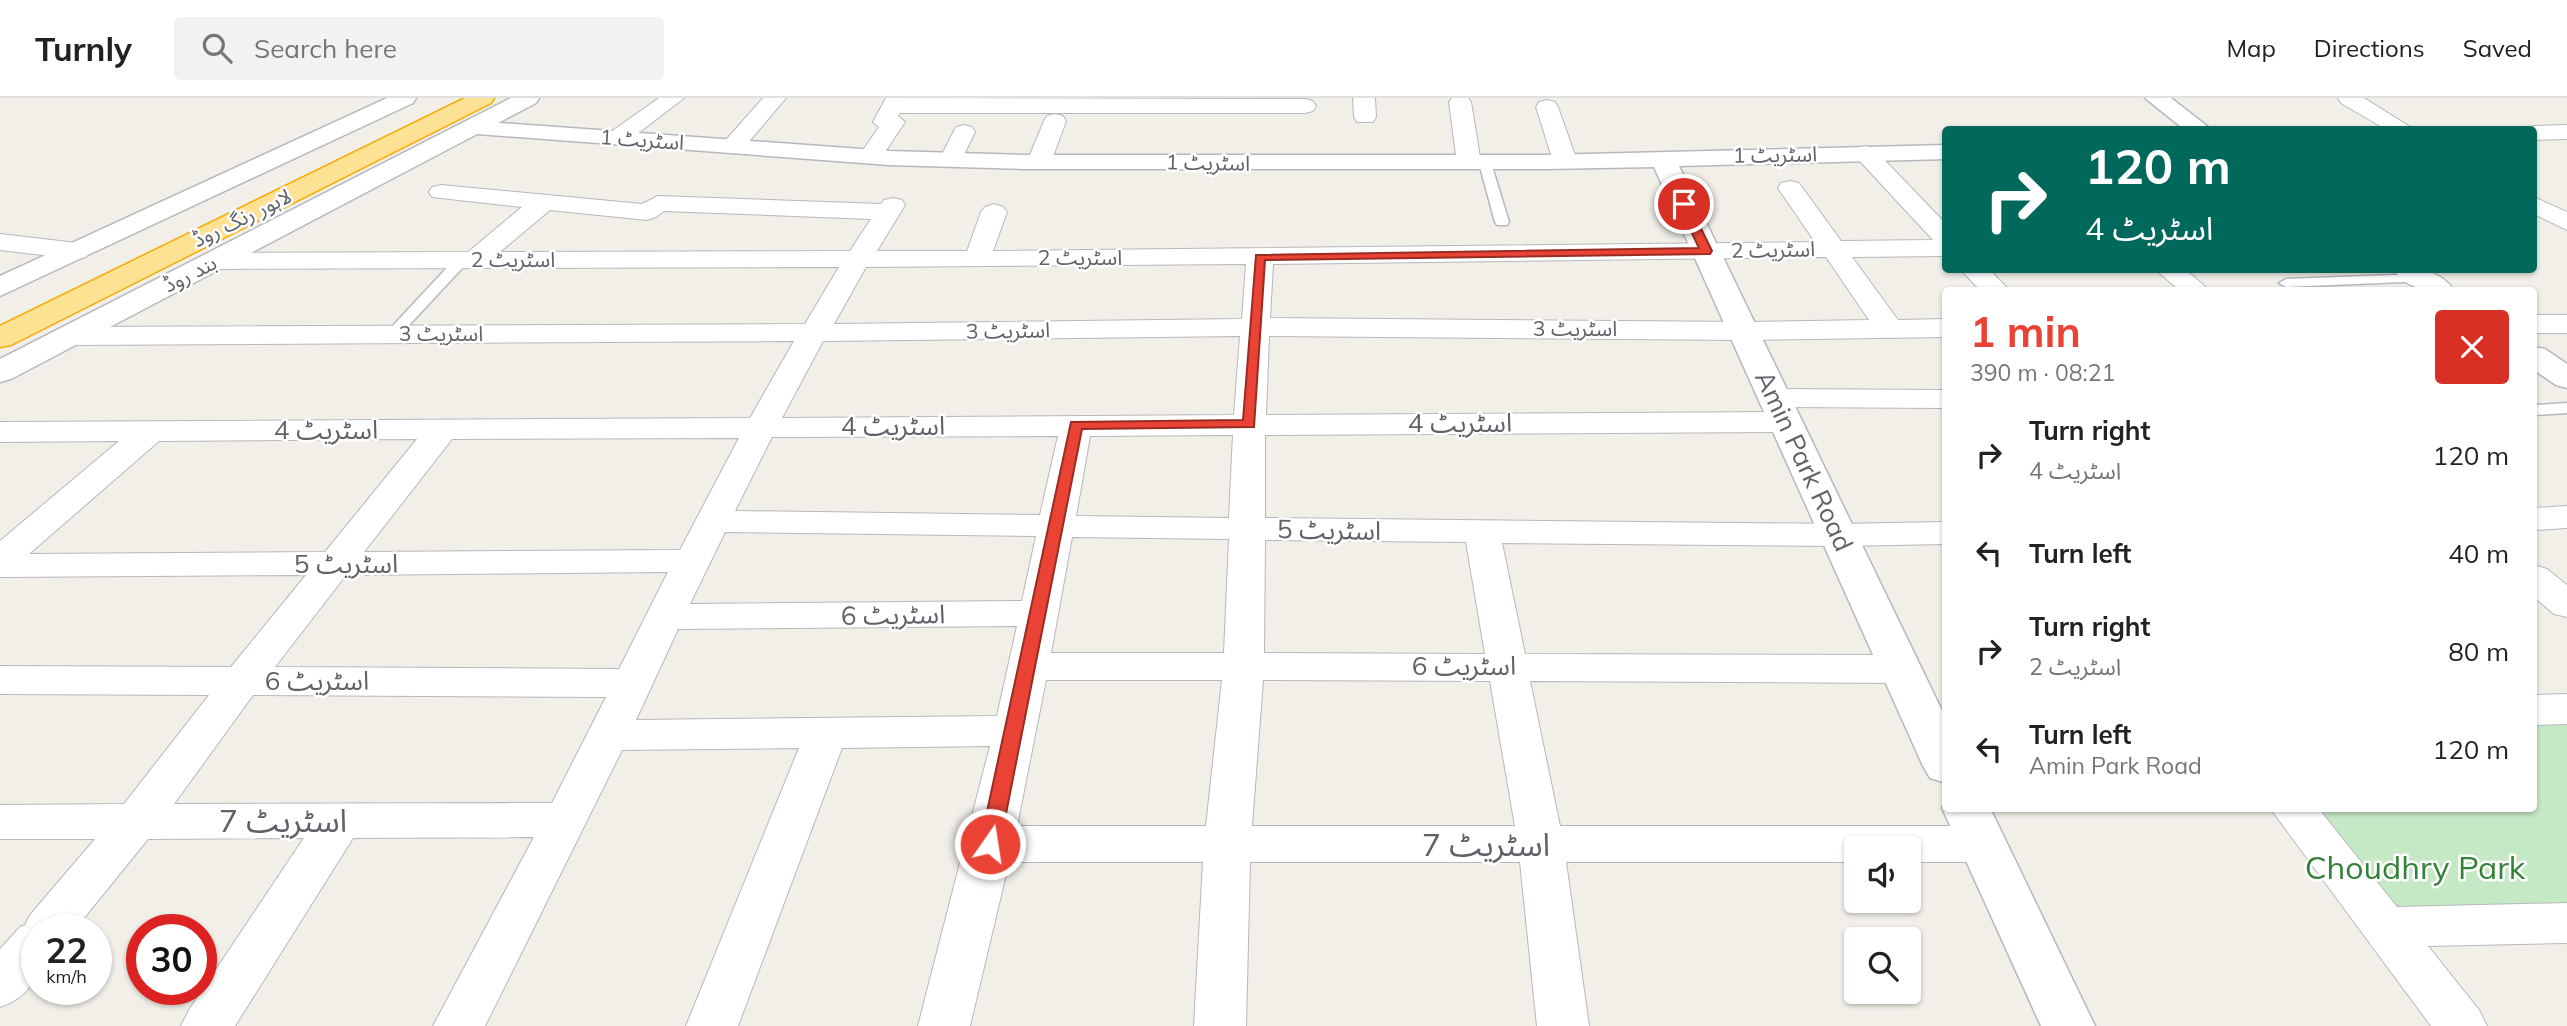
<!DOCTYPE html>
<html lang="en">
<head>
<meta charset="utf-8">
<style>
  :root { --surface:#fff; --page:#f2f2f2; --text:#222; --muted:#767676; --line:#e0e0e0; --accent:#ea4335 }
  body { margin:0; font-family:Mulish,"Noto Sans Arabic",sans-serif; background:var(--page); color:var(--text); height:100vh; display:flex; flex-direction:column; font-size:26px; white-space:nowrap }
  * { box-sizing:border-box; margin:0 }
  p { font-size:23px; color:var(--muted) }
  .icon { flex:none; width:38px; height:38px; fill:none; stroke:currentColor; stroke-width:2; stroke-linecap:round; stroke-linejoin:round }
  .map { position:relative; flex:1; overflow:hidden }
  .sheet { position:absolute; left:1942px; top:189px; width:595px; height:525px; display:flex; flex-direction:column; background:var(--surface); border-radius:7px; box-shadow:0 2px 5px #0004 }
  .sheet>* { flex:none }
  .banner { position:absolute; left:1942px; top:28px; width:595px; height:147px; border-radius:7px; box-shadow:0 2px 5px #0004; background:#00695c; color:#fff; overflow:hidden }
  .tools { position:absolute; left:1844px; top:738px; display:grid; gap:14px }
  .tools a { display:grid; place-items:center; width:77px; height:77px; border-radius:7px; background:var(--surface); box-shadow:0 2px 5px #0004; font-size:35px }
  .speed { position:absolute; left:21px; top:816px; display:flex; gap:14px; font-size:35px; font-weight:700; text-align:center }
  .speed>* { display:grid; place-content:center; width:91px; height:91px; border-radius:50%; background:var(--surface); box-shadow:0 2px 5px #0004; line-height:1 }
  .speed small { font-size:18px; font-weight:400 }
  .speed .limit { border:10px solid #d22; background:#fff; color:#111 }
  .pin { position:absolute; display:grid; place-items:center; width:60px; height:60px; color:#fff; margin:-30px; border:4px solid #fff; border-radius:50%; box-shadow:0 2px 7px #0007 }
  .me { position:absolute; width:77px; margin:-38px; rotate:13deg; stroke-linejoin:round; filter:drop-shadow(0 0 5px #0008) }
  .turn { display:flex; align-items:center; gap:24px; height:147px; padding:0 28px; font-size:32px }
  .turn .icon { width:91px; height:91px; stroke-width:2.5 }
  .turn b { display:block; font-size:49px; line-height:60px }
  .round { display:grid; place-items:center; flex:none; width:74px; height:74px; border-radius:7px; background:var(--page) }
  .summary { display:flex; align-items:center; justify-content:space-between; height:119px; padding:0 28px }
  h1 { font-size:42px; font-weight:700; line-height:52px; color:var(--accent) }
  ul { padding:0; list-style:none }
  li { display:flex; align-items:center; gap:21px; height:98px; padding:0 28px }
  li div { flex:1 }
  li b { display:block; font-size:26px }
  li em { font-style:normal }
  header { display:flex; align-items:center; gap:42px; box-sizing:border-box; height:98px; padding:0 35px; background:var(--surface); border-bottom:2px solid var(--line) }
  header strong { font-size:33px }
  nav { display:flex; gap:38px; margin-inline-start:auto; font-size:24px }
  .search { width:490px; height:63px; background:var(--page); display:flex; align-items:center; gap:18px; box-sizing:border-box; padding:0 24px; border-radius:7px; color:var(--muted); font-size:26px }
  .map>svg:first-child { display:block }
</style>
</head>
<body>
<header>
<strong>Turnly</strong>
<div class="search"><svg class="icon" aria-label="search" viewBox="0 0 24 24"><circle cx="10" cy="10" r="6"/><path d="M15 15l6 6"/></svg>Search here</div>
<nav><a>Map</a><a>Directions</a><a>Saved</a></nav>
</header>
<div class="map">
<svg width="2567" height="928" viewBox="0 0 2567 928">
  <rect width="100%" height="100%" fill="#f1efe8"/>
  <polygon fill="#c5e8c5" points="2567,611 2567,825 2384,829 2292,711 2534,710 2534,612"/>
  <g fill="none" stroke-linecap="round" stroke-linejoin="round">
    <g stroke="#b5b8bc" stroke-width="3">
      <g id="service">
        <polygon points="1485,61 1491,65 1509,124 1507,127 1497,127 1495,124 1479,65"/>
        <polygon points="462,158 469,162 467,165 397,240 387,240 384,237 387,234 457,159"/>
        <polygon points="2421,176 2426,177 2426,183 2286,189 2279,185 2286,181"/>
        <polygon points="2567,305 2567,315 2534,317 2534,307"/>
      </g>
    </g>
    <g stroke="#b5b8bc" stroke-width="2">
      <g id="minor">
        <polygon points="659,0 684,0 624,46 608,46 605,41 608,36"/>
        <polygon points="763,0 786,0 741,53 725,53 722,48 725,43"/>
        <polygon points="886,0 1305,1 1313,3 1316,8 1313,13 1305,15 900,15 898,18 905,24 879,63 863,63 859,58 879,29 873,24"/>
        <polygon points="1353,0 1375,0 1376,19 1373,24 1357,24 1354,19"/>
        <polygon points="1452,0 1468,0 1471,4 1481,65 1477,70 1461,70 1457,65 1449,4"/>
        <polygon points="2338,0 2364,0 2415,32 2387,32 2341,5"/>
        <polygon points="1547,2 1555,4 1558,9 1577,63 1573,68 1557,68 1553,63 1536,9 1539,4"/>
        <polygon points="1055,16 1063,18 1066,23 1051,64 1047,69 1031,69 1027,64 1044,23 1047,18"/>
        <polygon points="964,27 972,29 975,34 959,67 943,67 939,62 956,29"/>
        <polygon points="2567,27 2567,41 2534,42 2534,32 2525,32 2534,28"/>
        <path d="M 1865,48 L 1873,50 L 1946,126 L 1946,158 L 1852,159 L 1898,222 L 1946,221 L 1946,239 L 1743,242 L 1269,238 L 1266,317 L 1785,314 L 1796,317 L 1801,324 L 1796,331 L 1785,334 L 1265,337 L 1265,420 L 1839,426 L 1946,424 L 1946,446 L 1839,448 L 1502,445 L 1525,556 L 1901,557 L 1915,561 L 1921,571 L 1915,581 L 1901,585 L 1530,583 L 1560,728 L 1982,728 L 1998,733 L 2005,746 L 1998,759 L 1982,764 L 1909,764 L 1909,751 L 1857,751 L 1857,764 L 1566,764 L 1589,928 L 1537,928 L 1520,764 L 1250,764 L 1246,928 L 1194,928 L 1203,764 L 1009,764 L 970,928 L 918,928 L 990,648 L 842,650 L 738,928 L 686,928 L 799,650 L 622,652 L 485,928 L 433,928 L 534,739 L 353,740 L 235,928 L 181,928 L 189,912 L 304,740 L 148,741 L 75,831 L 37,831 C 37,869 42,894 0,909 L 0,851 L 20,829 L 25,827 L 30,817 L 95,741 L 0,741 L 0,707 L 124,706 L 209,597 L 0,596 L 0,568 L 231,569 L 306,477 L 0,479 L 0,443 L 119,343 L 0,344 L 0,324 L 750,320 L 794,243 L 70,247 L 60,244 L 55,238 L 60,232 L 70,229 L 805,226 L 839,169 L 214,171 L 205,169 L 201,163 L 205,157 L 214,155 L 468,154 L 522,109 L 432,99 L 429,94 L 432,89 L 441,87 L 642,106 L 658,98 L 881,106 L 884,102 L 893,100 L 902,102 L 905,107 L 877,153 L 967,153 L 981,114 L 985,109 L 994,106 L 1003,109 L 1007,114 L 993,153 L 1815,144 L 1778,90 L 1781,85 L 1790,83 L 1799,85 L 1841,143 L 1933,142 L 1857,60 L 1853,55 L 1857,50 ZM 550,112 L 647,122 L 656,119 L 664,113 L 871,121 L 850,153 L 500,154 ZM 1826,159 L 1869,222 L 1743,224 L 1270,220 L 1273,166 ZM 1246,166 L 1242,221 L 834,226 L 866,169 ZM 1240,238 L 1234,317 L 782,320 L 823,243 ZM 1233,337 L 1229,420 L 1076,418 L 1090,338 ZM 1058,338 L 1040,417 L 735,413 L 772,339 ZM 739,340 L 680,452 L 364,454 L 452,341 ZM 417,341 L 325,454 L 29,456 L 159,343 ZM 725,434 L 1036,438 L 1022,503 L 690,506 ZM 1072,439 L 1229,441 L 1224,555 L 1051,555 ZM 1265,442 L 1466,444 L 1485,556 L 1264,555 ZM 668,474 L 619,571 L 275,569 L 346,477 ZM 1017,528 L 997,618 L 636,622 L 678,531 ZM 1046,582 L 1222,582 L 1206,728 L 1017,728 ZM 1263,582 L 1490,583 L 1515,728 L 1252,728 ZM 253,597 L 606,599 L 552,705 L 174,706 Z"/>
        <polygon points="2534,99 2567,114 2567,132 2534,116"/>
        <polygon points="0,136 77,145 86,147 90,153 86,159 77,161 0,152"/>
        <polygon points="1961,172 1990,172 2009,192 1980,192"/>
        <polygon points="2156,172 2186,172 2209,192 2179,192"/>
        <rect x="2534" y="217" width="33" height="18"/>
        <polygon points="1774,291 1946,292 1946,310 1774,309 1763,307 1758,300 1763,293"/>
        <polygon points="2567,408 2567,430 2534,432 2534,410"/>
        <polygon points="2534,467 2547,471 2567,487 2567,519 2554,516 2534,499"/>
        <polygon points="2567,596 2567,626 2534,627 2534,597"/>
        <polygon points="2270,710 2318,710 2397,809 2567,805 2567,845 2428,848 2479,912 2487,928 2431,928"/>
      </g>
    </g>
    <g stroke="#b5b8bc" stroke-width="3">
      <g id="tertiary">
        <polygon points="2145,0 2171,0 2212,32 2185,32"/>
        <polygon points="472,23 889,53 1025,57 1545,57 1946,47 1946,61 1679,68 1946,621 1946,685 1930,680 1923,668 1654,69 1545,71 1025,71 889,67 464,35 460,30 464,25"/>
        <path d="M 2394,172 C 2416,170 2439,171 2454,192 C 2431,194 2408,193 2394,172 Z"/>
        <polygon points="2534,249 2545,251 2567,266 2567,290 2556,287 2534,272"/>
        <polygon points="1946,704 1946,710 1990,710 2095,928 2041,928 1942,710"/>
      </g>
    </g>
    <g stroke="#b6babf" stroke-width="3">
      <g id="secondary">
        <polygon points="387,0 416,0 413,5 0,198 0,178"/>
        <polygon points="511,0 539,0 536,5 11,281 0,284 0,261"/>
      </g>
    </g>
    <g stroke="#f9ab00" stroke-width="3">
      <polygon id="motorway" points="465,0 494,0 491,5 11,247 0,249 0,228"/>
    </g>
    <use href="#service" fill="#fff" fill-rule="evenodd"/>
    <use href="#minor" fill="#fff" fill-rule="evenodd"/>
    <use href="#tertiary" fill="#fff" fill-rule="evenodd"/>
    <use href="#secondary" fill="#fff" fill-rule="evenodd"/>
    <use href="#motorway" fill="#fde293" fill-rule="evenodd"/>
  </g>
  <polygon fill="#ea4335" stroke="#982c22" stroke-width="2" points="1684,103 1689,106 1712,153 1710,156 1265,162 1254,329 1082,331 1000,746 997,752 990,754 983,752 980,746 1071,324 1243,322 1256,157 1699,150 1678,106"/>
  <g text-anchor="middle" stroke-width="5" stroke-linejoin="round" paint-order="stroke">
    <g font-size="21" fill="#5f6368" stroke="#fff">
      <text transform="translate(642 42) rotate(4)" y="7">اسٹریٹ 1</text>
      <text transform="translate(1775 57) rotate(-1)" y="7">اسٹریٹ 1</text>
      <text transform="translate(1208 65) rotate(1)" y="7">اسٹریٹ 1</text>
      <text transform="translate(242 120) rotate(-26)" y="7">لاہور رنگ روڈ</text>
      <text transform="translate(1773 152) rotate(-1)" y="7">اسٹریٹ 2</text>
      <text x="1080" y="167">اسٹریٹ 2</text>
      <text x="513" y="169">اسٹریٹ 2</text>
      <text transform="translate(190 176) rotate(-27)" y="7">بند روڈ</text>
      <text x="1575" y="238">اسٹریٹ 3</text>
      <text transform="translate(1008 233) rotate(-1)" y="7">اسٹریٹ 3</text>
      <text x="441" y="243">اسٹریٹ 3</text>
    </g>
    <g font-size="26" fill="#5f6368" stroke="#fff">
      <text x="1460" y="334">اسٹریٹ 4</text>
      <text x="893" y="337">اسٹریٹ 4</text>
      <text x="326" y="341">اسٹریٹ 4</text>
      <text transform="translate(1804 363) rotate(65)" y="9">Amin Park Road</text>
      <text transform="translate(1329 432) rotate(1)" y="9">اسٹریٹ 5</text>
      <text x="346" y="475">اسٹریٹ 5</text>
      <text transform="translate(893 517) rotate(-1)" y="9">اسٹریٹ 6</text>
      <text x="1464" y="577">اسٹریٹ 6</text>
      <text x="317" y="592">اسٹریٹ 6</text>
    </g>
    <g font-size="32" fill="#5f6368" stroke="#fff">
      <text x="283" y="734">اسٹریٹ 7</text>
      <text x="1486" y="758">اسٹریٹ 7</text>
    </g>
    <g font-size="32" fill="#348238" stroke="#fff">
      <text x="2415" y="781">Choudhry Park</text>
    </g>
  </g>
</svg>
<div class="tools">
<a><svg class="icon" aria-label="sound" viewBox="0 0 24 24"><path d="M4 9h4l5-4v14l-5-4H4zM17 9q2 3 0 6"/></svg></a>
<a><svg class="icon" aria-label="search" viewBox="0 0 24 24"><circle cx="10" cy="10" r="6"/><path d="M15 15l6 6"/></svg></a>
</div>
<div class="speed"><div>22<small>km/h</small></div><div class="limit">30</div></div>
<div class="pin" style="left:1684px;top:106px;background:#d93025"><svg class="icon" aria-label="arrive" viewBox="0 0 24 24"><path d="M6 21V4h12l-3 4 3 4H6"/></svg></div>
<svg class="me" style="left:990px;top:746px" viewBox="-20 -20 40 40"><circle r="17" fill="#ea4335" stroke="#fff" stroke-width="3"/><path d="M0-11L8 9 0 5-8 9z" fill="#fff"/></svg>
<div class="banner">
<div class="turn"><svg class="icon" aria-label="right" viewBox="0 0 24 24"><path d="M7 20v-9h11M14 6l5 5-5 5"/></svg><div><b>120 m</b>اسٹریٹ 4</div></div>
</div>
<section class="sheet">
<div class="summary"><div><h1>1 min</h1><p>390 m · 08:21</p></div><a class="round" style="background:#d93025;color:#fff"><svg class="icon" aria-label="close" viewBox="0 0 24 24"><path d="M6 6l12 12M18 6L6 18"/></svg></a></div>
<ul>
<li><svg class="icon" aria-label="right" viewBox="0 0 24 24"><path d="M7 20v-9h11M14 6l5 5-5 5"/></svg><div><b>Turn right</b><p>اسٹریٹ 4</p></div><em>120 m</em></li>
<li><svg class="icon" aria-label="left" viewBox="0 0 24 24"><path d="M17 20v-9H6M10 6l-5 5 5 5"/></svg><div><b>Turn left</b></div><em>40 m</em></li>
<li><svg class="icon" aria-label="right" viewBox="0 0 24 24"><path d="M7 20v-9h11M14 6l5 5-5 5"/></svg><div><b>Turn right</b><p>اسٹریٹ 2</p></div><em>80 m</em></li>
<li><svg class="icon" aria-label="left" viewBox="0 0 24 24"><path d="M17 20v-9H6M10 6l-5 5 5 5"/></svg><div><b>Turn left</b><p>Amin Park Road</p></div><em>120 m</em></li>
</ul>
</section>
</div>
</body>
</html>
